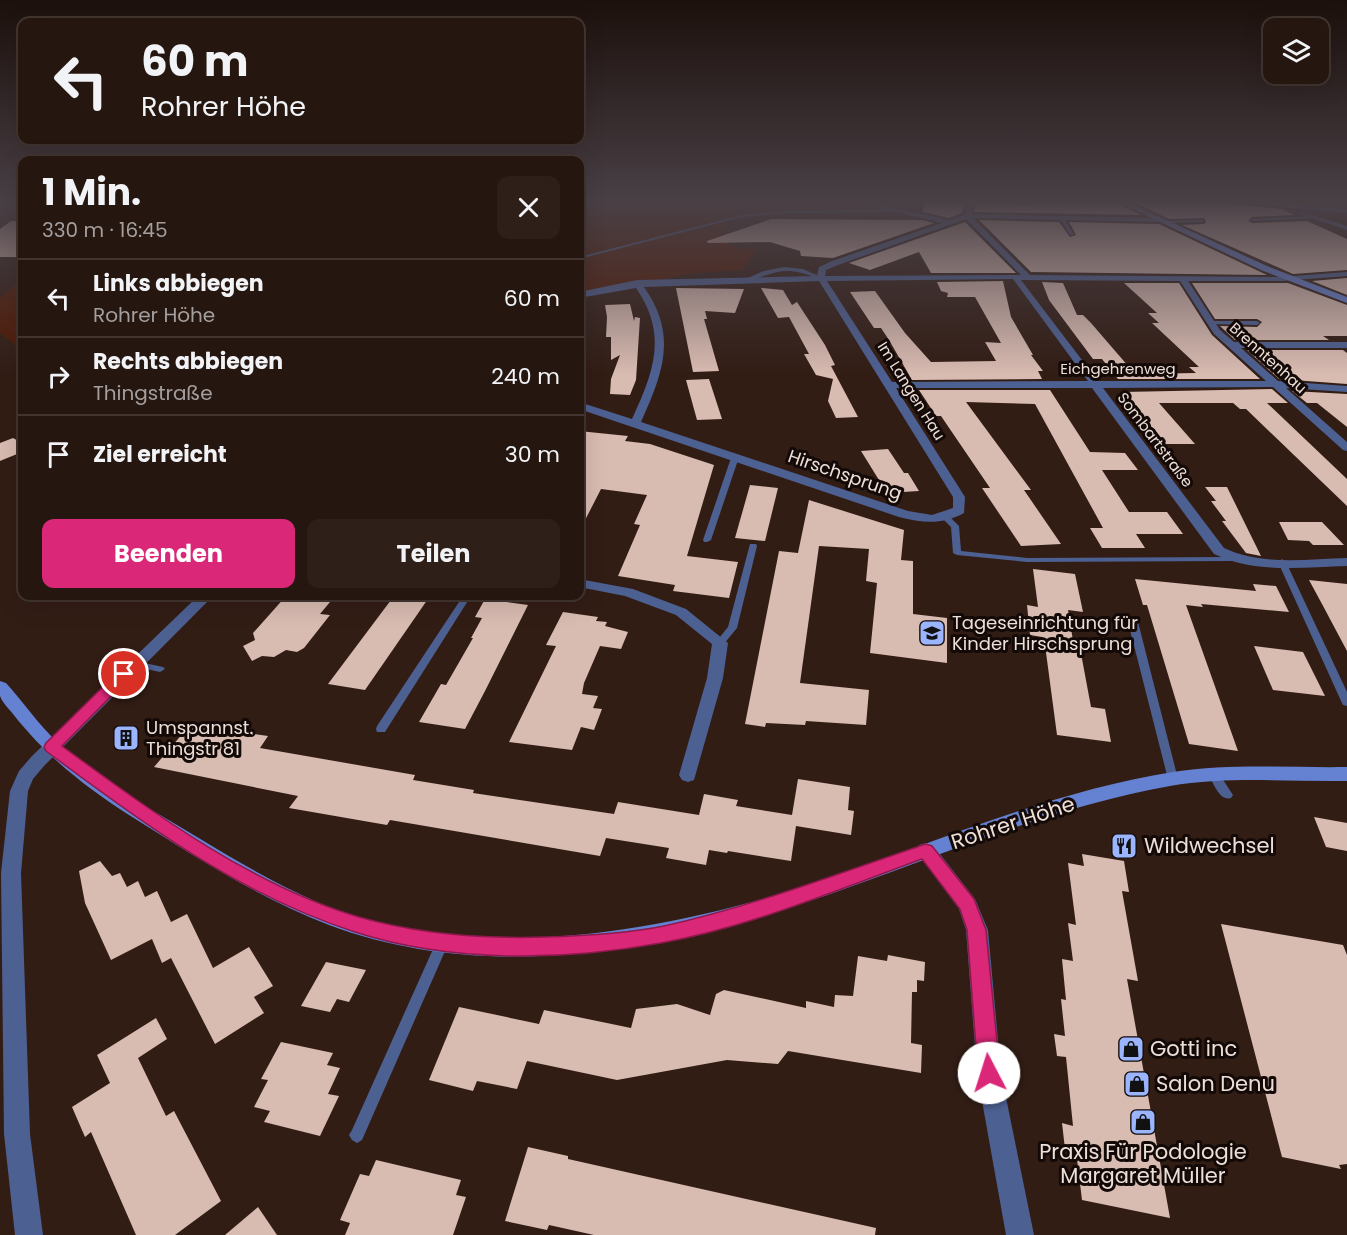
<!DOCTYPE html>
<html lang="de">
<head>
<meta charset="utf-8">
<style>
  :root { --surface:#261610; --page:#2e1f19; --text:#f1f3f6; --muted:#a49f9f; --line:#423530; --accent:#db2777 }
  body { margin:0; font-family:Poppins,sans-serif; background:var(--page); color:var(--text); height:100vh; display:flex; flex-direction:column; font-size:22px; white-space:nowrap }
  * { box-sizing:border-box; margin:0 }
  p { font-size:20px; color:var(--muted) }
  .icon { flex:none; width:33px; height:33px; fill:none; stroke:currentColor; stroke-width:2; stroke-linecap:round; stroke-linejoin:round }
  .map { position:relative; flex:1; overflow:hidden }
  .drawer { position:absolute; left:18px; top:156px; width:566px; height:444px; display:flex; flex-direction:column; background:var(--surface); border-radius:12px; box-shadow:0 6px 24px #0002,0 0 0 2px var(--line) }
  .drawer>* { flex:none }
  .top-card { position:absolute; left:18px; top:18px; width:566px; height:126px; border-radius:12px; box-shadow:0 6px 24px #0002,0 0 0 2px var(--line); background:#261610; color:var(--text); overflow:hidden }
  .tools { position:absolute; left:1263px; top:18px; display:grid; gap:12px }
  .tools a { display:grid; place-items:center; width:66px; height:66px; border-radius:12px; background:var(--surface); box-shadow:0 6px 24px #0002,0 0 0 2px var(--line); font-size:30px }
  .pin { position:absolute; display:grid; place-items:center; width:51px; height:51px; color:#fff; margin:-26px; border:3px solid #fff; border-radius:50%; box-shadow:0 2px 6px #0007 }
  .me { position:absolute; width:66px; margin:-33px; rotate:355deg; stroke-linejoin:round; filter:drop-shadow(0 0 4px #0008) }
  .turn { display:flex; align-items:center; gap:21px; height:126px; padding:0 24px; font-size:27px }
  .turn .icon { width:78px; height:78px; stroke-width:2.5 }
  .turn b { display:block; font-size:42px; line-height:51px }
  .round { display:grid; place-items:center; flex:none; width:63px; height:63px; border-radius:12px; background:var(--page) }
  .head { display:flex; align-items:center; justify-content:space-between; height:102px; padding:0 24px }
  h1 { font-size:36px; font-weight:700; line-height:45px }
  .cta { display:flex; gap:12px; margin-top:auto; padding:12px 24px }
  .cta a { flex:1; height:69px; border-radius:12px; background:var(--accent); color:#fff; font-size:24px; font-weight:700; line-height:69px; text-align:center }
  .cta a+a { background:var(--page); color:var(--text) }
  ul { padding:0; list-style:none }
  li { display:flex; align-items:center; gap:18px; height:78px; padding:0 24px; border-top:2px solid var(--line) }
  li div { flex:1 }
  li b { display:block; font-size:22px }
  li em { font-style:normal }
  .map>svg:first-child { display:block }
</style>
</head>
<body>
<div class="map">
<svg width="1347" height="1235" viewBox="0 0 1347 1235">
  <rect width="100%" height="100%" fill="#321d15"/>
  <g fill="#511902">
    <polygon points="579,201 853,201 898,211 787,212 725,220 728,245 756,251 742,270 695,273 579,295"/>
    <polygon points="22,279 22,356 13,343 0,333 0,298"/>
  </g>
  <g fill="#d8bbb1">
    <polygon points="924,201 966,201 962,213 949,218 923,212"/>
    <polygon points="978,201 1031,205 1030,202 1114,201 1141,215 974,212"/>
    <polygon points="1131,201 1207,201 1282,209 1294,215 1252,217 1248,221 1252,223 1307,221 1347,239 1347,270 1293,274 1182,225 1204,224 1206,222 1204,218 1169,219"/>
    <polygon points="771,219 922,220 934,223 833,258 801,256 800,251 770,242 708,243 707,241"/>
    <polygon points="979,220 1059,222 1070,237 1076,235 1069,222 1159,224 1267,275 1031,272"/>
    <polygon points="11,221 22,221 22,252 16,257 0,257 0,229"/>
    <polygon points="965,222 1016,273 931,273 919,252 870,270 849,263"/>
    <polygon points="1347,278 1347,295 1312,281"/>
    <polygon points="1003,281 1011,317 1033,355 1031,355 1043,371 1038,371 1042,379 912,380 889,340 881,328 874,328 850,292 875,291 905,333 931,362 996,361 985,342 1001,343 975,297 947,297 948,293 941,291 937,282"/>
    <polygon points="1042,282 1063,283 1077,315 1083,315 1091,323 1135,374 1196,373 1189,367 1199,367 1152,323 1159,323 1148,313 1157,313 1124,283 1179,283 1212,335 1260,379 1118,379 1102,359 1093,359 1049,300"/>
    <polygon points="1192,283 1288,283 1347,305 1347,336 1323,336 1329,340 1235,340 1220,326 1257,327 1262,322 1257,319 1215,319"/>
    <polygon points="676,288 744,289 735,313 705,311 707,319 704,319 719,371 693,372"/>
    <polygon points="761,288 783,290 792,305 797,302 825,345 835,365 831,366 858,417 836,418 828,401 833,379 816,375 804,354 809,354 789,317 778,318"/>
    <polygon points="630,304 634,321 635,317 640,318 636,380 630,395 610,394 611,379 620,355 611,360 611,337 606,337 607,317 605,305"/>
    <polygon points="1247,350 1343,350 1347,353 1347,384 1279,379"/>
    <polygon points="709,379 722,419 697,420 686,380"/>
    <polygon points="1272,389 1288,403 1267,403 1347,479 1347,506 1246,409 1240,409 1233,403 1159,403 1195,444 1166,444 1122,392"/>
    <polygon points="919,390 1050,390 1090,452 1125,453 1138,470 1102,470 1129,512 1167,512 1183,534 1136,534 1145,548 1102,548 1090,528 1103,528 1035,404 966,402 1031,490 1024,490 1061,544 1021,546 982,488 990,488 941,416 936,416"/>
    <polygon points="1292,391 1347,394 1347,427 1317,403 1307,403"/>
    <polygon points="579,431 628,436 625,441 650,444 714,465 687,556 738,562 729,598 673,591 675,585 618,576 640,525 634,524 647,495 601,489 579,532"/>
    <polygon points="13,438 22,443 22,452 0,461 0,443"/>
    <polygon points="888,449 904,473 908,473 919,491 887,493 861,451"/>
    <polygon points="750,485 778,488 765,541 735,538"/>
    <polygon points="1205,487 1227,487 1261,556 1246,553 1222,521 1226,521 1211,501 1216,501"/>
    <polygon points="809,500 904,530 901,560 913,561 913,614 947,618 947,663 870,653 877,583 866,581 869,549 819,546 800,683 869,690 866,725 806,721 805,725 766,723 765,727 745,724 779,551 798,553"/>
    <polygon points="1279,522 1322,522 1344,545 1313,545 1309,541 1288,540"/>
    <polygon points="1033,569 1075,574 1083,612 1068,610 1074,647 1080,648 1091,707 1105,709 1111,742 1057,735 1045,645 1042,637 1030,635 1027,605 1038,607"/>
    <polygon points="1135,579 1256,591 1253,584 1276,586 1289,612 1201,604 1203,607 1186,605 1238,751 1189,744 1147,605 1143,605"/>
    <polygon points="1309,580 1347,584 1347,651 1322,604"/>
    <polygon points="286,596 335,596 320,614 330,615 304,648 297,652 286,650 274,657 262,656 252,661 243,646 255,640 253,633"/>
    <polygon points="394,596 430,596 365,690 328,684"/>
    <polygon points="485,599 528,605 485,691 465,729 419,722 441,684 446,685 473,638 471,638 482,618 475,617"/>
    <polygon points="563,612 598,617 596,621 607,622 605,626 628,632 621,649 600,646 584,683 582,694 598,696 593,708 602,709 594,730 581,727 572,750 509,742 556,646 546,645"/>
    <polygon points="1254,646 1303,652 1325,696 1273,690"/>
    <polygon points="190,725 268,736 260,748 415,775 413,780 474,790 473,793 614,814 618,802 699,815 704,794 738,800 736,806 792,815 798,779 850,787 848,810 854,811 851,835 796,826 791,861 728,851 727,853 709,850 706,865 666,858 669,848 606,838 600,856 390,820 387,825 289,808 298,796 154,767"/>
    <polygon points="1314,817 1347,823 1347,851 1326,847"/>
    <polygon points="1082,854 1124,861 1129,892 1122,891 1138,981 1127,979 1170,1218 1082,1200 1076,1151 1065,1149 1062,1123 1073,1126 1066,1057 1057,1056 1054,1034 1065,1036 1061,999 1066,1000 1062,959 1073,961 1068,923 1076,925 1068,863 1084,866"/>
    <polygon points="100,861 112,876 120,873 127,887 138,881 145,897 157,891 171,922 187,914 213,968 249,947 273,986 254,997 264,1013 215,1044 171,958 162,963 152,939 111,960 85,903 79,871"/>
    <polygon points="1221,924 1343,945 1347,955 1347,1164 1339,1165 1341,1169 1282,1157"/>
    <polygon points="888,955 925,962 924,981 917,980 917,992 912,992 911,1043 922,1045 921,1073 788,1051 778,1064 727,1060 617,1080 527,1061 517,1089 477,1081 473,1091 429,1080 459,1007 539,1024 544,1010 631,1028 636,1009 677,1004 710,1015 716,994 724,990 806,1008 806,1001 834,1007 835,995 853,996 858,956 887,961"/>
    <polygon points="326,962 366,970 349,1002 337,999 330,1012 301,1006"/>
    <polygon points="156,1018 167,1039 138,1058 166,1116 174,1111 221,1201 175,1235 136,1235 91,1132 85,1137 72,1107 110,1083 97,1055"/>
    <polygon points="281,1042 333,1053 327,1065 340,1068 328,1094 339,1096 320,1136 264,1122 270,1111 254,1107 268,1080 261,1079"/>
    <polygon points="528,1147 568,1156 568,1159 876,1228 875,1235 594,1235 549,1225 547,1230 505,1221"/>
    <polygon points="376,1160 461,1180 456,1195 466,1197 453,1235 345,1235 350,1223 340,1220 360,1174 369,1176"/>
    <polygon points="258,1207 277,1235 225,1235"/>
  </g>
  <g fill="none" stroke-linecap="round" stroke-linejoin="round">
    <g fill="#4d6092" fill-rule="evenodd">
      <polygon points="898,210 899,212 787,213 742,217 579,259 579,257 742,215 787,211"/>
      <polygon points="1312,216 1314,218 1252,221 1250,220 1252,219"/>
      <polygon points="1059,217 1063,217 1074,235 1070,235"/>
      <polygon points="1202,220 1204,222 1163,223 1161,222 1163,221"/>
      <path d="M 784,267 L 803,269 L 823,278 L 821,279 C 785,266 781,270 746,282 L 743,280 L 764,271 Z"/>
      <polygon points="1211,321 1257,321 1260,323 1257,325 1209,324 1209,322"/>
      <polygon points="732,455 735,455 739,457 711,540 707,542 704,542 703,540"/>
      <polygon points="943,516 949,516 959,526 961,551 1027,558 1231,557 1235,559 1231,561 1027,562 957,555 953,553 951,527 942,518"/>
      <polygon points="750,544 756,544 757,546 737,628 723,645 717,645 715,643 728,627"/>
      <polygon points="1282,559 1286,562 1347,692 1347,706 1343,705 1342,703 1278,562"/>
      <polygon points="463,596 471,596 385,732 377,732 376,729 377,726"/>
      <polygon points="1133,619 1138,622 1178,779 1177,782 1173,783 1169,782 1168,779 1128,622"/>
      <polygon points="135,661 163,667 165,669 160,672 132,666 130,664 132,662"/>
      <path d="M 1214,771 L 1218,772 L 1231,792 L 1233,795 L 1231,798 C 1220,801 1215,786 1210,778 L 1209,775 L 1210,772 Z"/>
      <polygon points="443,936 448,938 449,942 362,1140 357,1143 352,1140 349,1135 352,1130 438,938"/>
    </g>
    <g fill="#4d6092" fill-rule="evenodd">
      <path d="M 850,201 L 864,201 L 949,220 L 964,215 L 969,201 L 976,201 L 971,214 L 1158,218 L 1162,220 L 1158,222 L 973,218 L 1030,275 L 1281,277 L 1347,272 L 1347,276 L 1281,281 L 1188,281 L 1220,330 L 1234,342 L 1347,342 L 1347,348 L 1241,348 L 1278,381 L 1347,386 L 1347,392 L 1286,388 L 1347,442 L 1347,451 L 1343,450 L 1273,387 L 1103,388 L 1224,548 C 1262,566 1306,559 1347,558 L 1347,566 C 1302,567 1256,574 1214,554 L 1092,388 L 896,388 L 965,497 L 964,513 C 942,525 923,523 899,517 L 579,409 L 579,402 L 632,419 C 654,372 668,334 636,288 L 579,298 L 579,292 L 637,280 L 817,276 L 819,267 L 832,261 L 942,223 ZM 966,219 L 1021,275 L 825,276 L 826,270 L 838,265 ZM 1013,279 L 1088,381 L 892,382 L 827,281 ZM 1021,280 L 1180,281 L 1214,334 L 1266,381 L 1098,381 ZM 819,281 L 953,497 L 953,508 L 932,515 L 908,511 L 641,422 C 663,373 678,335 644,287 Z"/>
      <polygon points="1216,201 1249,201 1347,209 1347,213"/>
      <polygon points="1301,212 1347,226 1347,230 1301,214"/>
      <polygon points="579,579 633,589 686,609 728,643 723,678 694,780 688,782 682,780 679,775 707,678 712,644 676,615 625,596 579,587"/>
      <polygon points="198,596 213,596 44,766 33,779 28,791 21,873 30,1134 43,1235 15,1235 4,1134 1,873 10,791 19,771 32,756"/>
      <polygon points="926,843 933,845 975,899 988,930 1001,1073 1034,1235 1006,1235 977,1073 966,930 959,909 916,851 919,845"/>
    </g>
    <g fill="#6581d2" fill-rule="evenodd">
      <polygon points="1116,201 1125,201 1267,266 1347,297 1347,303 1261,270"/>
      <path d="M 0,681 L 6,683 C 24,703 39,725 58,743 C 101,783 153,810 202,840 C 245,866 290,892 337,910 C 482,962 650,934 793,890 C 920,850 1041,793 1173,772 C 1231,763 1289,768 1347,767 L 1347,781 C 1288,782 1229,776 1170,786 C 1058,806 954,850 847,888 C 684,947 498,988 329,925 C 258,898 193,855 129,815 C 84,786 46,756 13,714 C 9,709 2,702 0,696 C 0,692 0,686 0,681 Z"/>
    </g>
  </g>
  <linearGradient id="sky" x2="0" y2="1"><stop stop-color="#1c100c"/><stop offset="0.54" stop-color="#494046"/><stop offset="1" stop-color="#494046" stop-opacity="0"/></linearGradient>
  <rect width="1347" height="374" fill="url(#sky)"/>
  <path fill="#db2777" stroke="#8e194d" stroke-width="1.5" d="M 124,669 L 131,674 L 129,678 L 62,746 C 151,811 252,886 359,917 C 419,934 482,939 544,937 C 584,936 625,934 664,926 C 754,906 839,873 926,844 L 932,846 L 974,899 L 986,930 L 1000,1073 L 996,1080 L 989,1084 L 981,1080 L 978,1073 L 967,930 L 960,909 L 922,859 C 837,890 750,927 661,943 C 563,961 451,963 355,932 C 240,895 142,823 46,751 L 44,747 L 46,743 L 119,671 Z"/>
  <defs>
    <g id="school-square" transform="scale(1.35)"><rect x="-9" y="-9" width="18" height="18" rx="4" fill="#9ab5fd" stroke="#130a07"/><path d="M0-5L7-2L0 1L-7-2ZM-4 1L0 2.5L4 1V4Q0 6-4 4Z" fill="#111"/></g>
    <g id="building-square" transform="scale(1.35)"><rect x="-9" y="-9" width="18" height="18" rx="4" fill="#9ab5fd" stroke="#130a07"/><path d="M-4-6H4V6H1V3H-1V6H-4ZM-2.5-4.3h1.7v1.8h-1.7ZM.8-4.3h1.7v1.8H.8ZM-2.5-1h1.7V.8h-1.7ZM.8-1h1.7V.8H.8Z" fill="#111"/></g>
    <g id="restaurant-square" transform="scale(1.35)"><rect x="-9" y="-9" width="18" height="18" rx="4" fill="#9ab5fd" stroke="#130a07"/><path d="M-5-6h1v4h1v-4h1v4h1v-4h1v5L-1.5 .5V6h-2V.5L-5-1ZM5-6V6H3V1.5H1.5Q1.5-4 5-6Z" fill="#111"/></g>
    <g id="shop-square" transform="scale(1.35)"><rect x="-9" y="-9" width="18" height="18" rx="4" fill="#9ab5fd" stroke="#130a07"/><path d="M-5-2.5h2.3a2.7 3.5 0 0 1 5.4 0H5L5.5 6h-11ZM-1.5-2.5h3a1.5 2.3 0 0 0-3 0Z" fill="#111"/></g>
  </defs>
  <g fill-rule="evenodd">
    <use href="#school-square" x="932" y="633"/>
    <use href="#building-square" x="126" y="738"/>
    <use href="#restaurant-square" x="1124" y="846"/>
    <use href="#shop-square" x="1131" y="1049"/>
    <use href="#shop-square" x="1137" y="1084"/>
    <use href="#shop-square" x="1143" y="1122"/>
  </g>
  <g text-anchor="middle" stroke-width="6" stroke-linejoin="round" paint-order="stroke">
    <g font-size="15" fill="#edded8" stroke="#130a07">
      <text transform="translate(1268 358) rotate(42)" y="5">Brenntenhau</text>
      <text x="1118" y="374">Eichgehrenweg</text>
      <text transform="translate(911 391) rotate(58)" y="5">Im Langen Hau</text>
      <text transform="translate(1155 440) rotate(53)" y="5">Sombartstraße</text>
    </g>
    <g font-size="18" fill="#edded8" stroke="#130a07">
      <text transform="translate(845 475) rotate(19)" y="6">Hirschsprung</text>
    </g>
    <g font-size="18" fill="#edded8" stroke="#130a07" text-anchor="start">
      <text x="952" y="629">Tageseinrichtung für<tspan x="952" dy="21">Kinder Hirschsprung</tspan></text>
      <text x="146" y="734">Umspannst.<tspan x="146" dy="21">Thingstr 81</tspan></text>
    </g>
    <g font-size="21" fill="#edded8" stroke="#130a07">
      <text transform="translate(1013 823) rotate(-18)" y="7">Rohrer Höhe</text>
    </g>
    <g font-size="21" fill="#edded8" stroke="#130a07" text-anchor="start">
      <text x="1144" y="853">Wildwechsel</text>
      <text x="1150" y="1056">Gotti inc</text>
      <text x="1156" y="1091">Salon Denu</text>
      <text x="1143" y="1159" text-anchor="middle">Praxis Für Podologie<tspan x="1143" dy="24">Margaret Müller</tspan></text>
    </g>
  </g>
</svg>
<div class="tools">
<a><svg class="icon" aria-label="layers" viewBox="0 0 24 24"><path d="M12 4l9 5-9 5-9-5zM3 14l9 5 9-5"/></svg></a>
</div>
<div class="pin" style="left:124px;top:674px;background:#d93025"><svg class="icon" aria-label="arrive" viewBox="0 0 24 24"><path d="M6 21V4h12l-3 4 3 4H6"/></svg></div>
<svg class="me" style="left:989px;top:1073px" viewBox="-20 -20 40 40"><circle r="19" fill="#fff"/><path d="M0-13L10 11 0 6-10 11z" fill="#db2777"/></svg>
<div class="top-card">
<div class="turn"><svg class="icon" aria-label="left" viewBox="0 0 24 24"><path d="M17 20v-9H6M10 6l-5 5 5 5"/></svg><div><b>60 m</b>Rohrer Höhe</div></div>
</div>
<section class="drawer">
<div class="head"><div><h1>1 Min.</h1><p>330 m · 16:45</p></div><a class="round"><svg class="icon" aria-label="close" viewBox="0 0 24 24"><path d="M6 6l12 12M18 6L6 18"/></svg></a></div>
<ul>
<li><svg class="icon" aria-label="left" viewBox="0 0 24 24"><path d="M17 20v-9H6M10 6l-5 5 5 5"/></svg><div><b>Links abbiegen</b><p>Rohrer Höhe</p></div><em>60 m</em></li>
<li><svg class="icon" aria-label="right" viewBox="0 0 24 24"><path d="M7 20v-9h11M14 6l5 5-5 5"/></svg><div><b>Rechts abbiegen</b><p>Thingstraße</p></div><em>240 m</em></li>
<li><svg class="icon" aria-label="arrive" viewBox="0 0 24 24"><path d="M6 21V4h12l-3 4 3 4H6"/></svg><div><b>Ziel erreicht</b></div><em>30 m</em></li>
</ul>
<div class="cta"><a>Beenden</a><a>Teilen</a></div>
</section>
</div>
</body>
</html>
